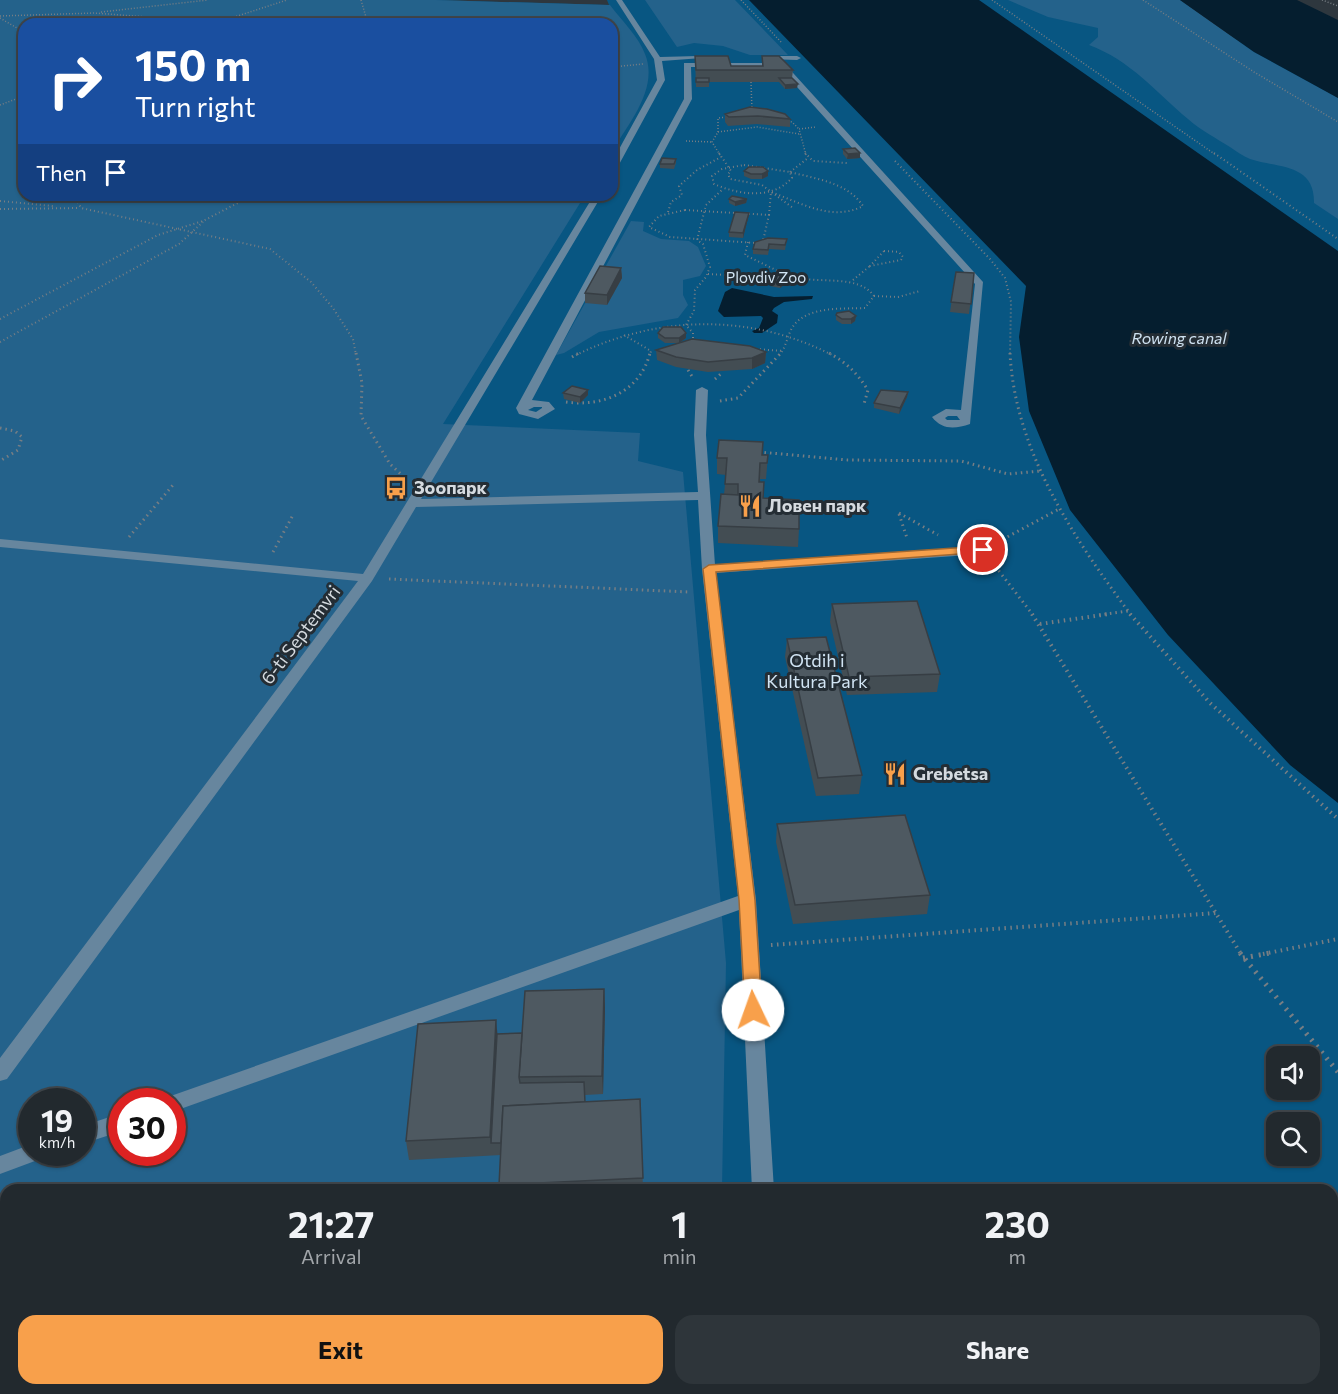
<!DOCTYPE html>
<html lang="en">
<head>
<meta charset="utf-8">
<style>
  :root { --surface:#22292e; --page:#2e353a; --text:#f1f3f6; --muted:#a2a6aa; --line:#3f454a; --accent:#f8a04b }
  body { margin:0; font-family:Commissioner,sans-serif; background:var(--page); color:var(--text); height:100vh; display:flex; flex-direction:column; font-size:22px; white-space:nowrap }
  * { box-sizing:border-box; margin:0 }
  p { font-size:20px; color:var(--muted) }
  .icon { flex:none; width:33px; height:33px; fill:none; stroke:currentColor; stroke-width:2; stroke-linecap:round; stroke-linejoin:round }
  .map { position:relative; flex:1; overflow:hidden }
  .panel { position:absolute; left:0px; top:1184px; width:1338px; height:212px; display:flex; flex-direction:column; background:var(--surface); border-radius:18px 18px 0 0; box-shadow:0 2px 4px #0004,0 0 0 2px var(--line) }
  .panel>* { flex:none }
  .hud { position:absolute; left:18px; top:18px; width:600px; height:183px; border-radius:18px; box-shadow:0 2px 4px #0004,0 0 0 2px var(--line); background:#1a4fa0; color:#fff; overflow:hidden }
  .controls { position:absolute; left:1266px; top:1046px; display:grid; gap:12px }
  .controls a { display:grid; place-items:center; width:54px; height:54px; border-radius:12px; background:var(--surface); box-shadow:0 2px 4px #0004,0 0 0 2px var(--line); font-size:30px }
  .speed { position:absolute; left:18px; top:1088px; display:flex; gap:12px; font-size:30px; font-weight:700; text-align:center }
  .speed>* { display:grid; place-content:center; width:78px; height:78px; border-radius:50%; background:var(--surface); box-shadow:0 2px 4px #0004,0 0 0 2px var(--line); line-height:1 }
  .speed small { font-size:15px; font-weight:400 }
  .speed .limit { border:9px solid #d22; background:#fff; color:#111 }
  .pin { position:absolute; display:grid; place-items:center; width:51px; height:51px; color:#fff; margin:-26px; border:3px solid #fff; border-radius:50%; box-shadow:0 2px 6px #0007 }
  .me { position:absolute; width:66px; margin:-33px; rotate:357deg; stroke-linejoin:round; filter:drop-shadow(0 0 4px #0008) }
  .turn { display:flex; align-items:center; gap:21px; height:126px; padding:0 18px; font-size:27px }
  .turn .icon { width:78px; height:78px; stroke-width:2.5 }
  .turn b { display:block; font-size:42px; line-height:51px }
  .then { display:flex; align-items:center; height:57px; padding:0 18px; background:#0003; gap:12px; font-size:22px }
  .eta { display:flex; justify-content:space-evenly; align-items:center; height:102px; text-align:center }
  .eta b { font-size:36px; font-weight:700; line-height:42px }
  .primary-button { display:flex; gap:12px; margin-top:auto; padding:12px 18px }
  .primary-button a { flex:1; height:69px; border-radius:18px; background:var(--accent); color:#111; font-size:24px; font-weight:700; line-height:69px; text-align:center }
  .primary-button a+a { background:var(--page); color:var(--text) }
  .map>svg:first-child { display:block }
</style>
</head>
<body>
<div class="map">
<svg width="1338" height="1394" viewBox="0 0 1338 1394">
  <rect width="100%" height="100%" fill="#2e373e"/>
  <path fill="#085682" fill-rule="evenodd" d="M 0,0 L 436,0 L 609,5 L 607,0 L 1180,0 L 1225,33 L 1338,98 L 1338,1394 L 0,1394 ZM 24,24 L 612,24 L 612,195 L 24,195 ZM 1276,1056 L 1310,1056 L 1310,1089 L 1276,1089 ZM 32,1101 L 82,1101 L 82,1152 L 32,1152 ZM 122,1101 L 172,1101 L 172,1152 L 122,1152 ZM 1276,1122 L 1310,1122 L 1310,1155 L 1276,1155 ZM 6,1190 L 1332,1190 L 1332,1389 L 6,1389 Z"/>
  <g fill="#24628b" fill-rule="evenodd">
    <path d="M 0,0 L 436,0 L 610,5 C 621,20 639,37 645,54 C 659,88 629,123 612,151 L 612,24 L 24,24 L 24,195 L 585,195 L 443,424 L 640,433 L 638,461 L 683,472 L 726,963 L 722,1189 L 6,1190 L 6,1350 L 0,1348 ZM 32,1101 L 82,1101 L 82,1152 L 32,1152 ZM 122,1101 L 172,1101 L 172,1152 L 122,1152 Z"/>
    <polygon points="645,0 735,0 788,55 750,55 723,46 694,43 677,47"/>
    <path d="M 1008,0 L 1180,0 L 1254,52 L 1338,98 L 1338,219 L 1314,203 C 1315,163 1277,168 1250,159 C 1243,156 1236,151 1230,147 C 1216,138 1200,130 1188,119 C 1156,92 1130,60 1089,45 L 1098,37 L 1098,28 L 1048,17 Z"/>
    <polygon points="631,221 644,222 643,231 661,239 689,241 698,247 706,266 700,276 683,280 683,295 688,305 678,318 599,332 564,353 556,355"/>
    <polygon points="98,1389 718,1389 718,1394 95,1394"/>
  </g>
  <g fill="#051e2f">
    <polygon points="749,0 979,0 1338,251 1338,803 1290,765 1168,635 1070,510 1029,411 1019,337 1026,286"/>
    <polygon points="1180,0 1297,0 1338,20 1338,98 1254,52"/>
    <polygon points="732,288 774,297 813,296 812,299 784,302 774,308 772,311 778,315 777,323 762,333 754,333 752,331 759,328 763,318 761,316 724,317 718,311 725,292"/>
  </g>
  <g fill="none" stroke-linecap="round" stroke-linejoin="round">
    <g stroke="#777e84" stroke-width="1.5" stroke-dasharray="1 2" stroke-linecap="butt">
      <polyline points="361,0 368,24"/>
      <polyline points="741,0 782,43"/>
      <polyline points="992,0 1216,155"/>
      <polyline points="1143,0 1254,72 1338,122"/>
      <polyline points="1322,0 1338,6"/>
      <polyline points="101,12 208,0"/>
      <polyline points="0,16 94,13 241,24"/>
      <polyline points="0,18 24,32"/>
      <polyline points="222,21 287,0"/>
      <polyline points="612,67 643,64"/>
      <polyline points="751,82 752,111"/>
      <polyline points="0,105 24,96"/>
      <polyline points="785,120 792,122 799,129"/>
      <polyline points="718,132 757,127 799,134"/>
      <polyline points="686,141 712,142"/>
      <polyline points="720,155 712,142 718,132 718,118 727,117"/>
      <polyline points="806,155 799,129 816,127"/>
    </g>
    <g stroke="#777e84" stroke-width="2" stroke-dasharray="1 3" stroke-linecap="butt">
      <polyline points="719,153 731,171 728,174 730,179 762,185 793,208"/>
      <polyline points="805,153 813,161 847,163"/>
      <polyline points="1214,153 1338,239"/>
      <polyline points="895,161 990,259 1005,278 1011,302 1010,355"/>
      <path d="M 744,165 L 790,172 L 792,178 C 772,200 739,195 714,184 L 712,176 L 722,169 Z"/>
      <polyline points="790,172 808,158"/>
      <polyline points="74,195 81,208 270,249 311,282 333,308 353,339 356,355"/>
      <polyline points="0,201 53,206"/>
      <polyline points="0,209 80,208"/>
      <polygon points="685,210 769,215 763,241 755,243 670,237 649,227 659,216"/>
      <polyline points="668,212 671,202 682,195 679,186 697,170 721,157"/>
      <path d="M 769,215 L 771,192 C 801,203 832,222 863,206 C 847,182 816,179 790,172"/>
      <polyline points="748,242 745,255 786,275"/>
      <polygon points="884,251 899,252 903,257 901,260 870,266"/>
      <polyline points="708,274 728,275"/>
      <polyline points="853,280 870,266"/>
      <polyline points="874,296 898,297 920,291"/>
      <polyline points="0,319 158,235 203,221 253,195"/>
      <polyline points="624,335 651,351 650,355"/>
      <polyline points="0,342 179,244 203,222"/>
      <polyline points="693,342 693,333 686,325 694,311 695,290 706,277 710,267 703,244 697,240 706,205 723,189"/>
      <polyline points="756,349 783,351"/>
      <path d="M 576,355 C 657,315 751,313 832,355"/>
      <path d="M 779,355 C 787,347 787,334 794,325 C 809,306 843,309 865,308 L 874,296 C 858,274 820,284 794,277"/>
    </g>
    <g stroke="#777e84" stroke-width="3" stroke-dasharray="1.5 4" stroke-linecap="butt">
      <polyline points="356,353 362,383 361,416 390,464 405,478"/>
      <path d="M 829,353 C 847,363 857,373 868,390 L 864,404"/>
      <path d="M 1010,353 C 1015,452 1074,538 1131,615"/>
      <polyline points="572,357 579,353"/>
      <polyline points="688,370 693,378"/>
      <polyline points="715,379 723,372"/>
      <polyline points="720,401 738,398 781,353"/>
      <path d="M 566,402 C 603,407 640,392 650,353"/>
      <polyline points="0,428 15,431 22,437 18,450 0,461"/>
      <polyline points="759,452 848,460 961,461 1008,474 1041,471"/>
      <polyline points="899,513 938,535"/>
      <polyline points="899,514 907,538"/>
      <polyline points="129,537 173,485"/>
      <polyline points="998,542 1059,509"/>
      <polyline points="273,552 293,515"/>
      <polyline points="992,562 1033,615"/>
      <polyline points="389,579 690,592"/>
      <polyline points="1099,615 1128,611"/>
    </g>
    <g stroke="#777e84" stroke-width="4" stroke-dasharray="1.5 4.5" stroke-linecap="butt">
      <polyline points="1032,614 1241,954"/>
      <polyline points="1130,614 1210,703 1338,819"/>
      <polyline points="1040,624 1109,614"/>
      <polyline points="771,945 1216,913"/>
      <polyline points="1263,954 1338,939"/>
    </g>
    <g stroke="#777e84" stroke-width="5" stroke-dasharray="2 6" stroke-linecap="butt">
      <polyline points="1240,953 1338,1072"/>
      <polyline points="1243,958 1270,953"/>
    </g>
    <g fill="#67869e" fill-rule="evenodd">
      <polygon points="616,0 622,0 660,57 698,56 702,58 662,61 665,80 616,170 612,173 612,162 657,80 654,59"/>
      <polygon points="770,56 797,56 801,58 797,60 768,59"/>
      <path d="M 684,63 L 784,63 L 983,282 L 970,424 C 955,429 942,430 932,417 L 946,409 L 961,410 L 975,284 L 779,67 L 691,67 L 692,99 L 532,400 L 549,402 L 555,409 L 538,419 L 519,414 L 516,408 L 684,99 ZM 534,407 L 542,407 L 542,408 L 536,412 L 528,410 ZM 948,416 L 957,416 L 960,420 L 947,420 L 945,418 Z"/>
      <polygon points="594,195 602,195 421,499 698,492 694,435 696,390 702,387 708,390 706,435 715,565 983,546 990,550 983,554 716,573 756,900 774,1190 752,1190 739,910 172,1112 172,1101 163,1101 165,1098 738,896 702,569 698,500 416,507 372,581 7,1079 0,1081 0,1058 358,581 0,547 0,539 363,574"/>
      <polygon points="122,1113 122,1131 82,1144 82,1126"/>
      <polygon points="32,1144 32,1152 46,1152 43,1158 0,1174 0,1156"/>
      <rect x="762" y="1389" width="24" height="5"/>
    </g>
  </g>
  <g fill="#434d53">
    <polygon points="695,56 731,66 762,66 762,56 793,70 792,78 797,88 785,89 779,82 709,82 709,87 696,87"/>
    <polygon points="750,107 790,119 790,127 757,124 728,126 725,122 725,114"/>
    <polygon points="843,149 860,158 847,159 843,154"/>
    <polygon points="676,159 676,163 674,169 660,168 660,164"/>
    <polygon points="744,171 768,176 762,179 751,179 744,176"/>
    <polygon points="729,199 747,199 746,203 735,206 729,203"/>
    <polygon points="749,213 748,218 743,238 729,237 729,232"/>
    <polygon points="787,239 785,250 769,249 768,255 753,254 753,249"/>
    <polygon points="621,268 622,278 607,305 585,303 585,293"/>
    <polygon points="956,272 974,273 969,314 950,312"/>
    <polygon points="798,277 798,282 793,286 785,284 780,288 770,286 770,281"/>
    <polygon points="836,315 856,316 855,321 851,324 842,324 836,320"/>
    <polygon points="658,333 686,338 679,343 766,352 765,363 752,369 708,372 676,367 657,360 656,350 679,343 665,343 658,338"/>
    <polygon points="908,392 907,397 899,414 874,408 874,403"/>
    <polygon points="563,393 588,395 580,403 564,399"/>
    <polygon points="762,455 768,455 766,479 760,479 763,498 799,529 798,547 718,543 718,526 724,494 726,475 717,474 717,458"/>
    <polygon points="832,604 940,674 937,692 847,695 830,622"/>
    <polygon points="787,639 862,775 859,794 816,796 785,657"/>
    <polygon points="777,824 930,895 927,914 793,924 776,842"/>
    <polygon points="604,989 605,1008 603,1094 585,1095 585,1102 640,1099 643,1190 500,1190 501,1155 409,1160 406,1141 498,1034 522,1033"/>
  </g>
  <g fill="#373e44">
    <polygon points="798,84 797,88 785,89 785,85"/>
    <polygon points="860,153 860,158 847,159 848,154"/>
    <polygon points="768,171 768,176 762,179 762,174"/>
    <polygon points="747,199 746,203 735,206 735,202"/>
    <polygon points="749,213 748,218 743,238 743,233"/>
    <polygon points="621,268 622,278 607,305 607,295"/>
    <polygon points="798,277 798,282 793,286 794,281"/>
    <polygon points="785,279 785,284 780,288 780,283"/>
    <polygon points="856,316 855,321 851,324 851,319"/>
    <polygon points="686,333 686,338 679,343 679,338"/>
    <polygon points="766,352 765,363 752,369 752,358"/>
    <polygon points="588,390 588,395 580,403 580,397"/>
    <polygon points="908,392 907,397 899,414 900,408"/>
    <polygon points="604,989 605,1008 603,1094 602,1076"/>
    <polygon points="496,1020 498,1039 491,1143 490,1137"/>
  </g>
  <g fill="#4e5961" stroke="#373e44" stroke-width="1.5">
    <polygon points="695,56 728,56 731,66 763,66 762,56 779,56 793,70 696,70"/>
    <rect x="696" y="78" width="13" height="4"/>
    <polygon points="779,78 792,78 798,84 785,85"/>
    <polygon points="750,107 767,109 785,114 790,119 758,116 729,117 725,114"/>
    <polygon points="855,148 860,153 848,154 843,149"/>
    <polygon points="662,158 676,159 674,164 660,164"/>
    <polygon points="749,167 763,167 768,171 762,174 751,174 744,171"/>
    <polygon points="732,196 747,199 735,202 729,199"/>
    <polygon points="735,212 749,213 743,233 729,232"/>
    <polygon points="768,238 787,239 785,245 769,244 768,250 753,249 755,242"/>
    <polygon points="600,266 621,268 607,295 585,293"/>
    <polygon points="956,272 974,273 971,304 951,302"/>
    <polygon points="779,273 798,277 794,281 785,279 780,283 770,281"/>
    <polygon points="849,311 856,316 851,319 842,319 836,315 837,313"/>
    <polygon points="663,327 681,327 686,333 679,338 665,338 658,333"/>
    <polygon points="692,339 750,346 766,352 752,358 708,362 676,357 656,350"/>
    <polygon points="572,386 588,390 580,397 563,393"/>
    <polygon points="881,390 908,392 900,408 874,403"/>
    <polygon points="719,440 763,442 762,455 768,455 767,463 760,463 759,482 764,482 763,498 799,500 799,529 718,526 721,494 738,495 738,484 725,484 727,458 717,458"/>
    <polygon points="917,601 940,674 849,677 832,604"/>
    <polygon points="826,637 862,775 818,778 787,639"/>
    <polygon points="905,815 930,895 795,905 777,824"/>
    <polygon points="604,989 602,1076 519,1077 525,991"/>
    <polygon points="496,1020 490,1137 406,1141 418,1024"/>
    <polygon points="522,1033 519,1077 520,1083 584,1082 585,1102 503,1106 501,1143 491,1143 497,1034"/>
    <polygon points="640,1099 643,1178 499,1185 503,1106"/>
  </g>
  <polygon fill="#f8a04b" stroke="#a16831" stroke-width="1.5" points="983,546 989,550 987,552 716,572 755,900 762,1010 759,1015 747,1015 745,1010 739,900 703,569 709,565"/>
  <defs>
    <g id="bus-bare" transform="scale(1.8)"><path d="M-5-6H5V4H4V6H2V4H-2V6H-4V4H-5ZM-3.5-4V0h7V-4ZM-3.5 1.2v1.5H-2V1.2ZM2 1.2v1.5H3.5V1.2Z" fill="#f8a04b" stroke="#242d34" stroke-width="2.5" paint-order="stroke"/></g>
    <g id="restaurant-bare" transform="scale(1.8)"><path d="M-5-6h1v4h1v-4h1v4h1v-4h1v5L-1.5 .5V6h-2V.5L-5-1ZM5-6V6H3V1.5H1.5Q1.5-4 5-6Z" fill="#f8a04b" stroke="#242d34" stroke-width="2.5" paint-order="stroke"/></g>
  </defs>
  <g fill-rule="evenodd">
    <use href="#bus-bare" x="396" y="488"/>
    <use href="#restaurant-bare" x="750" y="506"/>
    <use href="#restaurant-bare" x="895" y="774"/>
  </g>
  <g text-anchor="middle" stroke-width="6" stroke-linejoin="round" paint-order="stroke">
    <g font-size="15" fill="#d2e5f4" stroke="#242d34">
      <text x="766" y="283">Plovdiv Zoo</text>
    </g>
    <g font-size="16" font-style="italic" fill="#cee1f0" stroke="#242d34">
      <text x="1179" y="344">Rowing canal</text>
    </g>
    <g font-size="18" font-weight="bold" fill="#d5dbe0" stroke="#242d34" text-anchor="start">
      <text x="414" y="494">Зоопарк</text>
      <text x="768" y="512">Ловен парк</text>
      <text x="913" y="780">Grebetsa</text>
    </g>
    <g font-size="18" fill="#d5dbe0" stroke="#242d34">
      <text transform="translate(301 635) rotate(-53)" y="6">6-ti Septemvri</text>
    </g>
    <g font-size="18" fill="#d2e5f4" stroke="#242d34">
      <text x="817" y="667">Otdih i<tspan x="817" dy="21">Kultura Park</tspan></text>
    </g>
  </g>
</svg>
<div class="controls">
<a><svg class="icon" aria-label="sound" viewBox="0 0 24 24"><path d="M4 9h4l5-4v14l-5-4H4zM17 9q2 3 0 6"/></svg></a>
<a><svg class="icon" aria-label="search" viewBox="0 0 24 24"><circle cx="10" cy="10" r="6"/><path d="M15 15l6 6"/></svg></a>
</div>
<div class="speed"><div>19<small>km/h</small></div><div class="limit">30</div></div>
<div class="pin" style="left:983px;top:550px;background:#d93025"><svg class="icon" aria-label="arrive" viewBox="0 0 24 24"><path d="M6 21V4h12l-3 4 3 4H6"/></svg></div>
<svg class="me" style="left:753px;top:1010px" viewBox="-20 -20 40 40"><circle r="19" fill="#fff"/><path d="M0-13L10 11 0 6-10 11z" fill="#f8a04b"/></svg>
<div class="hud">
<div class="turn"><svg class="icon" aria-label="right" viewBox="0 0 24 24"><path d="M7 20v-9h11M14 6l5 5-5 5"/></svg><div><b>150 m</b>Turn right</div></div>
<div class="then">Then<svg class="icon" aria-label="arrive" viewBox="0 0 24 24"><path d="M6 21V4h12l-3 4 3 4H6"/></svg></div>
</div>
<section class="panel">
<div class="eta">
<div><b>21:27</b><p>Arrival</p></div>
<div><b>1</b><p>min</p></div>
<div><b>230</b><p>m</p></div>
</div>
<div class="primary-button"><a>Exit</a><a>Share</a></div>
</section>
</div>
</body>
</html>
